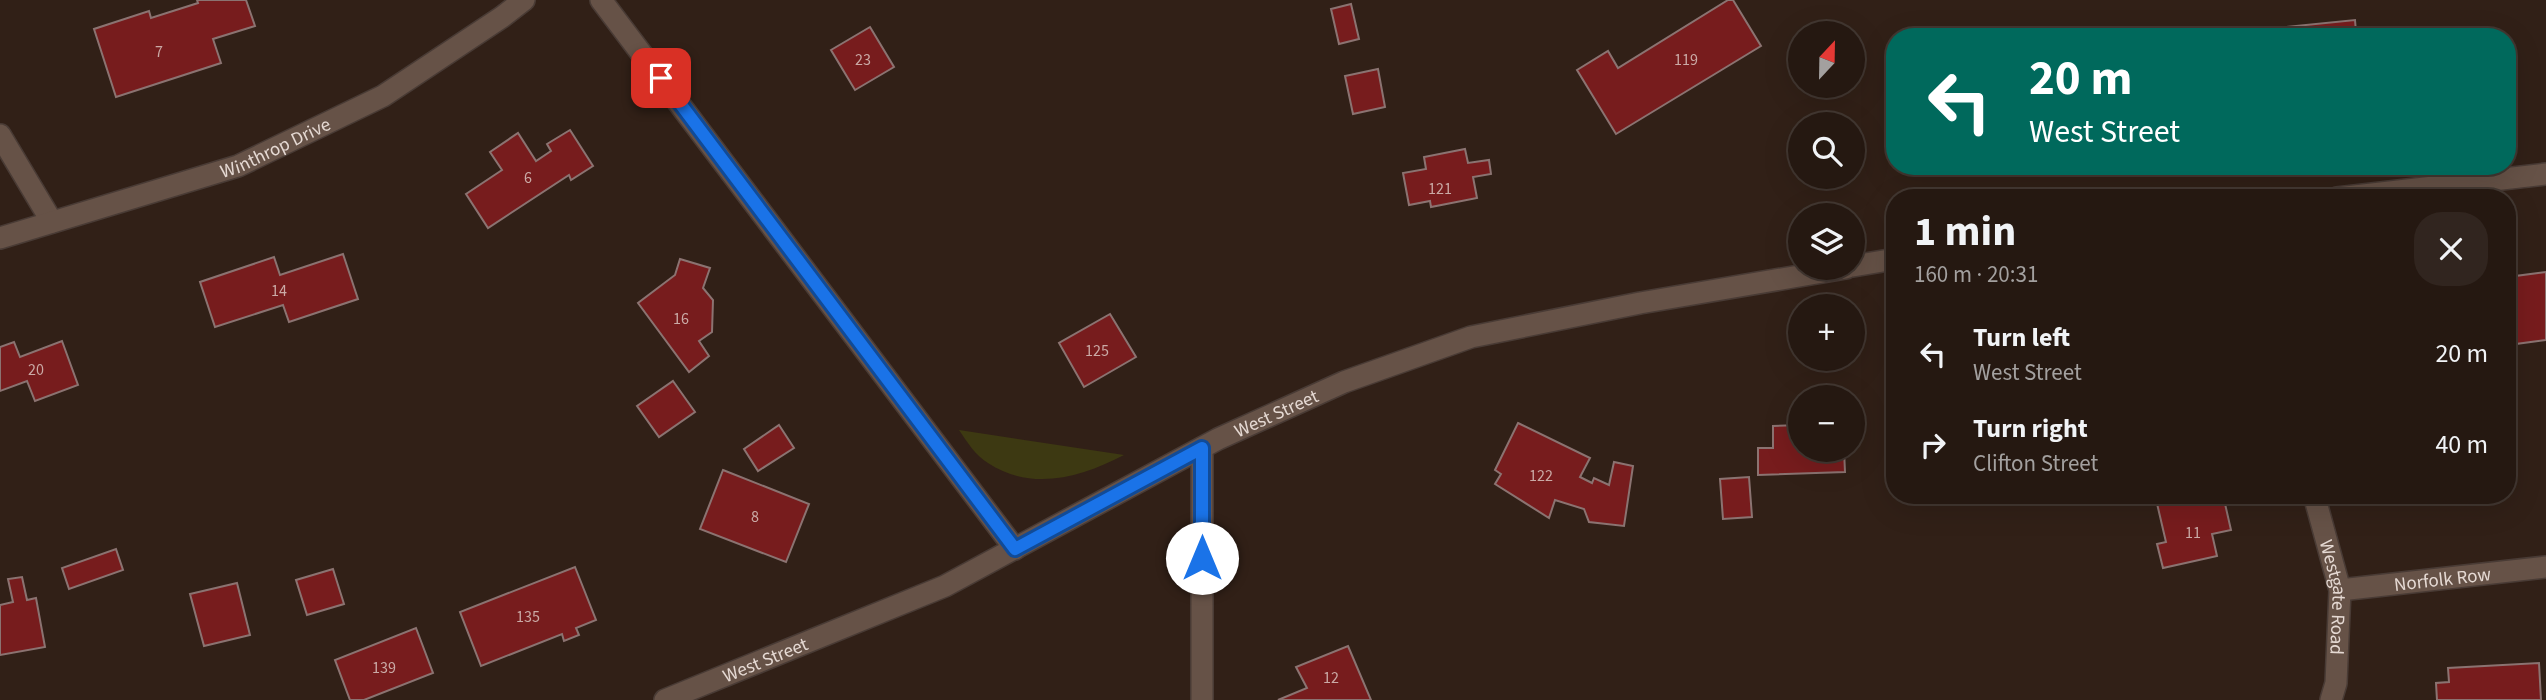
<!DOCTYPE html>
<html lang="en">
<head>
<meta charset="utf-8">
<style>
  :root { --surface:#251811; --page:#31251f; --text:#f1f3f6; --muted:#a3a09f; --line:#423731 }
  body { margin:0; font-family:"Source Sans 3",sans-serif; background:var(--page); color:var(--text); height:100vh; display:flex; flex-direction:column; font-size:26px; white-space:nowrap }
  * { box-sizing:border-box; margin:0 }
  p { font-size:23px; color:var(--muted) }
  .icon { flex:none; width:38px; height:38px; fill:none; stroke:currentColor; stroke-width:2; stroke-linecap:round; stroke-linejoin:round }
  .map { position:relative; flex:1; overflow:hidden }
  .sheet { position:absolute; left:1886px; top:189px; width:630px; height:315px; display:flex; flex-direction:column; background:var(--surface); border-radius:28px; box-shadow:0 7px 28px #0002,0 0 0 2px var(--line) }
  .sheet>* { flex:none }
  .hud { position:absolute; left:1886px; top:28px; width:630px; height:147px; border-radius:28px; box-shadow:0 7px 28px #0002,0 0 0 2px var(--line); background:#00695c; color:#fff; overflow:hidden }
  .needle { width:46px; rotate:22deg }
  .fabs { position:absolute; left:1788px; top:21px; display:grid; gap:14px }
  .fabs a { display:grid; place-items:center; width:77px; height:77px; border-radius:50%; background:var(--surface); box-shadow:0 7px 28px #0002,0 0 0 2px var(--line); font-size:35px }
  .pin { position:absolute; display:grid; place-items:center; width:60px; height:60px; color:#fff; margin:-30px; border-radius:14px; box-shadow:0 4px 10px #0006 }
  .me { position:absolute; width:77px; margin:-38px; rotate:0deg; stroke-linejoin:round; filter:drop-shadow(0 0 5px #0008) }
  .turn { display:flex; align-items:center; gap:24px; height:147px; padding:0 28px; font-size:32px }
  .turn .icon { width:91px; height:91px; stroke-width:2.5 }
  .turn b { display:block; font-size:49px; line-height:60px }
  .round { display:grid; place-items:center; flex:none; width:74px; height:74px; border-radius:28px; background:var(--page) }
  .overview { display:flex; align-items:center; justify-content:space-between; height:119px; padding:0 28px }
  h1 { font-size:42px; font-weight:700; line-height:52px }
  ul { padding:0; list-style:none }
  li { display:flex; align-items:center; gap:21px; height:91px; padding:0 28px }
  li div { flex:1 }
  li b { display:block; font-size:26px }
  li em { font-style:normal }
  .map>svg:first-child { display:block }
</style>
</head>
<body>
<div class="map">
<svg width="2546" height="700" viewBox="0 0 2546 700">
  <rect width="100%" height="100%" fill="#312017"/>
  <path fill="#3d3912" d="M 959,430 L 1124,455 C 1082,477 1032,492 988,463 C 976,456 967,442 959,430 Z"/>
  <g fill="#771c1d" stroke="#8b7371" stroke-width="2">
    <polygon points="197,0 246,0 255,26 213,39 221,63 116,97 94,29 149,11 151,18 198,3"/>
    <polygon points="1728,0 1733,0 1761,46 1616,134 1577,70 1608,51 1618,68"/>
    <polygon points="1351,4 1359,39 1339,44 1331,9"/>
    <polygon points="2355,20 2356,32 2379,30 2380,37 2247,37 2247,31"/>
    <polygon points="870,27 894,67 855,90 831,50"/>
    <polygon points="1378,69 1385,107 1353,114 1345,76"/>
    <polygon points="570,130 593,166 571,180 569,175 488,228 466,194 502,170 490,152 518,133 536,161 551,151 547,144"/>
    <polygon points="1465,149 1468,163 1489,160 1491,174 1473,177 1477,198 1431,207 1430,201 1409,205 1403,173 1426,169 1424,157"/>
    <polygon points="343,254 358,299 289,322 283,305 215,327 200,282 274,257 280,275"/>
    <polygon points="680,259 710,268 703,288 713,300 712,332 699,341 709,356 689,372 638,303 675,275"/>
    <polygon points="2546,272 2546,340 2508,345 2508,277"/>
    <polygon points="1110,314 1136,357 1084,387 1059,343"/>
    <polygon points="62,341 78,385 35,401 27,381 0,391 0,347 14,342 20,357"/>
    <polygon points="673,381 695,412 659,437 637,406"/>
    <polygon points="1518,423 1590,458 1580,477 1592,483 1594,478 1609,485 1614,462 1633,466 1624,526 1589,522 1584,509 1555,500 1549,518 1495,484 1501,474 1495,470"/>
    <polygon points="779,425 794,448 758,471 744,449"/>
    <polygon points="1801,425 1801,450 1844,450 1845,472 1758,475 1758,448 1773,448 1773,426"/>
    <polygon points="723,470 809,504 786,562 700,529"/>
    <polygon points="1749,477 1752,517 1723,519 1720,479"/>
    <polygon points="2155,495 2223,495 2231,530 2212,534 2217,556 2163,568 2157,544 2166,542"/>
    <polygon points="116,549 123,570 69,589 62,568"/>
    <polygon points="575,567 596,620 576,628 579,635 564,641 562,634 481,666 460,612"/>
    <polygon points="333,569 344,604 307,615 296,580"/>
    <polygon points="22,577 27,600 36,598 45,647 0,655 0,605 13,602 8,579"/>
    <polygon points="237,583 250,635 204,646 190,594"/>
    <polygon points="416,628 433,673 364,700 350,700 335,660"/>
    <polygon points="1348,646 1371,700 1278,700 1307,688 1296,667"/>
    <polygon points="2539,663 2541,700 2437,700 2436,683 2449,682 2448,668"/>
  </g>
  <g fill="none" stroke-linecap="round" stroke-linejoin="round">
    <g stroke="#493b35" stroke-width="24">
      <g id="street">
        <polyline points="601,0 1015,549"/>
        <polyline points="0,135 52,222"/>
        <path id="s1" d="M 0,238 L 238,166 L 383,96 L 502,17 L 524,0"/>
        <path id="s2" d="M 2314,495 L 2340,590 L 2336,683 L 2331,700"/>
        <path id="s3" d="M 2340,590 L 2546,567"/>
        <polyline points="1202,700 1202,448"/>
      </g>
    </g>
    <g stroke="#493b35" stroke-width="24">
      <g id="secondary">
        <polyline points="2337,198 2546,174"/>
        <polyline points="1853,266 1895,259"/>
        <path id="s4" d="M 665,700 L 945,586 L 1218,439 L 1344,382 L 1471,337 L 1640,303 L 1846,268"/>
      </g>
    </g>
    <use href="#street" stroke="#665247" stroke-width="21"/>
    <use href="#secondary" stroke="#665247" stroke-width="21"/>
  </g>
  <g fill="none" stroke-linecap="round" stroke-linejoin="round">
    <g stroke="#114b97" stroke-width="18">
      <polyline id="route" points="661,78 1015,549 1202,448 1202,558"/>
    </g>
    <use href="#route" stroke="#1a73e8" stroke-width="12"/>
  </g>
  <g text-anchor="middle" stroke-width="5" stroke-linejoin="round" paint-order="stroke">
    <g font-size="16" fill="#caaaa6">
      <text x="159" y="57">7</text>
      <text x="863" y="65">23</text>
      <text x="1686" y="65">119</text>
      <text x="528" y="183">6</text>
      <text x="1440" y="194">121</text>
      <text x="279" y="296">14</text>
      <text x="681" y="324">16</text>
      <text x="1097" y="356">125</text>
      <text x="36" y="375">20</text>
      <text x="1541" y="481">122</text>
      <text x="755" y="522">8</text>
      <text x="2193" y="538">11</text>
      <text x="528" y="622">135</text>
      <text x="384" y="673">139</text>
      <text x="1331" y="683">12</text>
    </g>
    <g font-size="19" fill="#e5d9d3" stroke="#312017">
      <text dy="7" stroke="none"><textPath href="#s1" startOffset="290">Winthrop Drive</textPath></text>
      <text dy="7" stroke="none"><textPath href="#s4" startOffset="676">West Street</textPath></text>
      <text dy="7" stroke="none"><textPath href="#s3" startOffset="103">Norfolk Row</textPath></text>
      <text dy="7" stroke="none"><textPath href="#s2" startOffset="105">Westgate Road</textPath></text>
      <text dy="7" stroke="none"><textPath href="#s4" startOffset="108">West Street</textPath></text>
    </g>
  </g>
</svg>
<div class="fabs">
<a><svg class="needle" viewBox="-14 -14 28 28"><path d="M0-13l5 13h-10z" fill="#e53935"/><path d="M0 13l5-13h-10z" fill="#a3a09f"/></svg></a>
<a><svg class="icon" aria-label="search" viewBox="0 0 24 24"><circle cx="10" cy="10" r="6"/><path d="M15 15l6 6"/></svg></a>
<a><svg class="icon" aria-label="layers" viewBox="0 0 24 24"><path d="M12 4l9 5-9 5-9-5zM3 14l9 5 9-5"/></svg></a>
<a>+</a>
<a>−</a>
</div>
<div class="pin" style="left:661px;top:78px;background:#d93025"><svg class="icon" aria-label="arrive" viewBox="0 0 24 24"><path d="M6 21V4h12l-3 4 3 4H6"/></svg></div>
<svg class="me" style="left:1202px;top:558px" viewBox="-20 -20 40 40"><circle r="19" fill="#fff"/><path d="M0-13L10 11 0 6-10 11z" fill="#1a73e8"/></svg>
<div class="hud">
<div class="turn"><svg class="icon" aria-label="left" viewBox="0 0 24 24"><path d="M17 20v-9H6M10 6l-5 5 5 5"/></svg><div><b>20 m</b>West Street</div></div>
</div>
<section class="sheet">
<div class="overview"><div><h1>1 min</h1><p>160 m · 20:31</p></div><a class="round"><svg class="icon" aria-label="close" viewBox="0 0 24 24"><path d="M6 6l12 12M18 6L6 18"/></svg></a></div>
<ul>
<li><svg class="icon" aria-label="left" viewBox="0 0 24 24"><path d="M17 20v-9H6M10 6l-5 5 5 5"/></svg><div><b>Turn left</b><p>West Street</p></div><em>20 m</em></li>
<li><svg class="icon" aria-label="right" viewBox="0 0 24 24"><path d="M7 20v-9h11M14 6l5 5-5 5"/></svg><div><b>Turn right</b><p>Clifton Street</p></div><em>40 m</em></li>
</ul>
</section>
</div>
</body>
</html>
